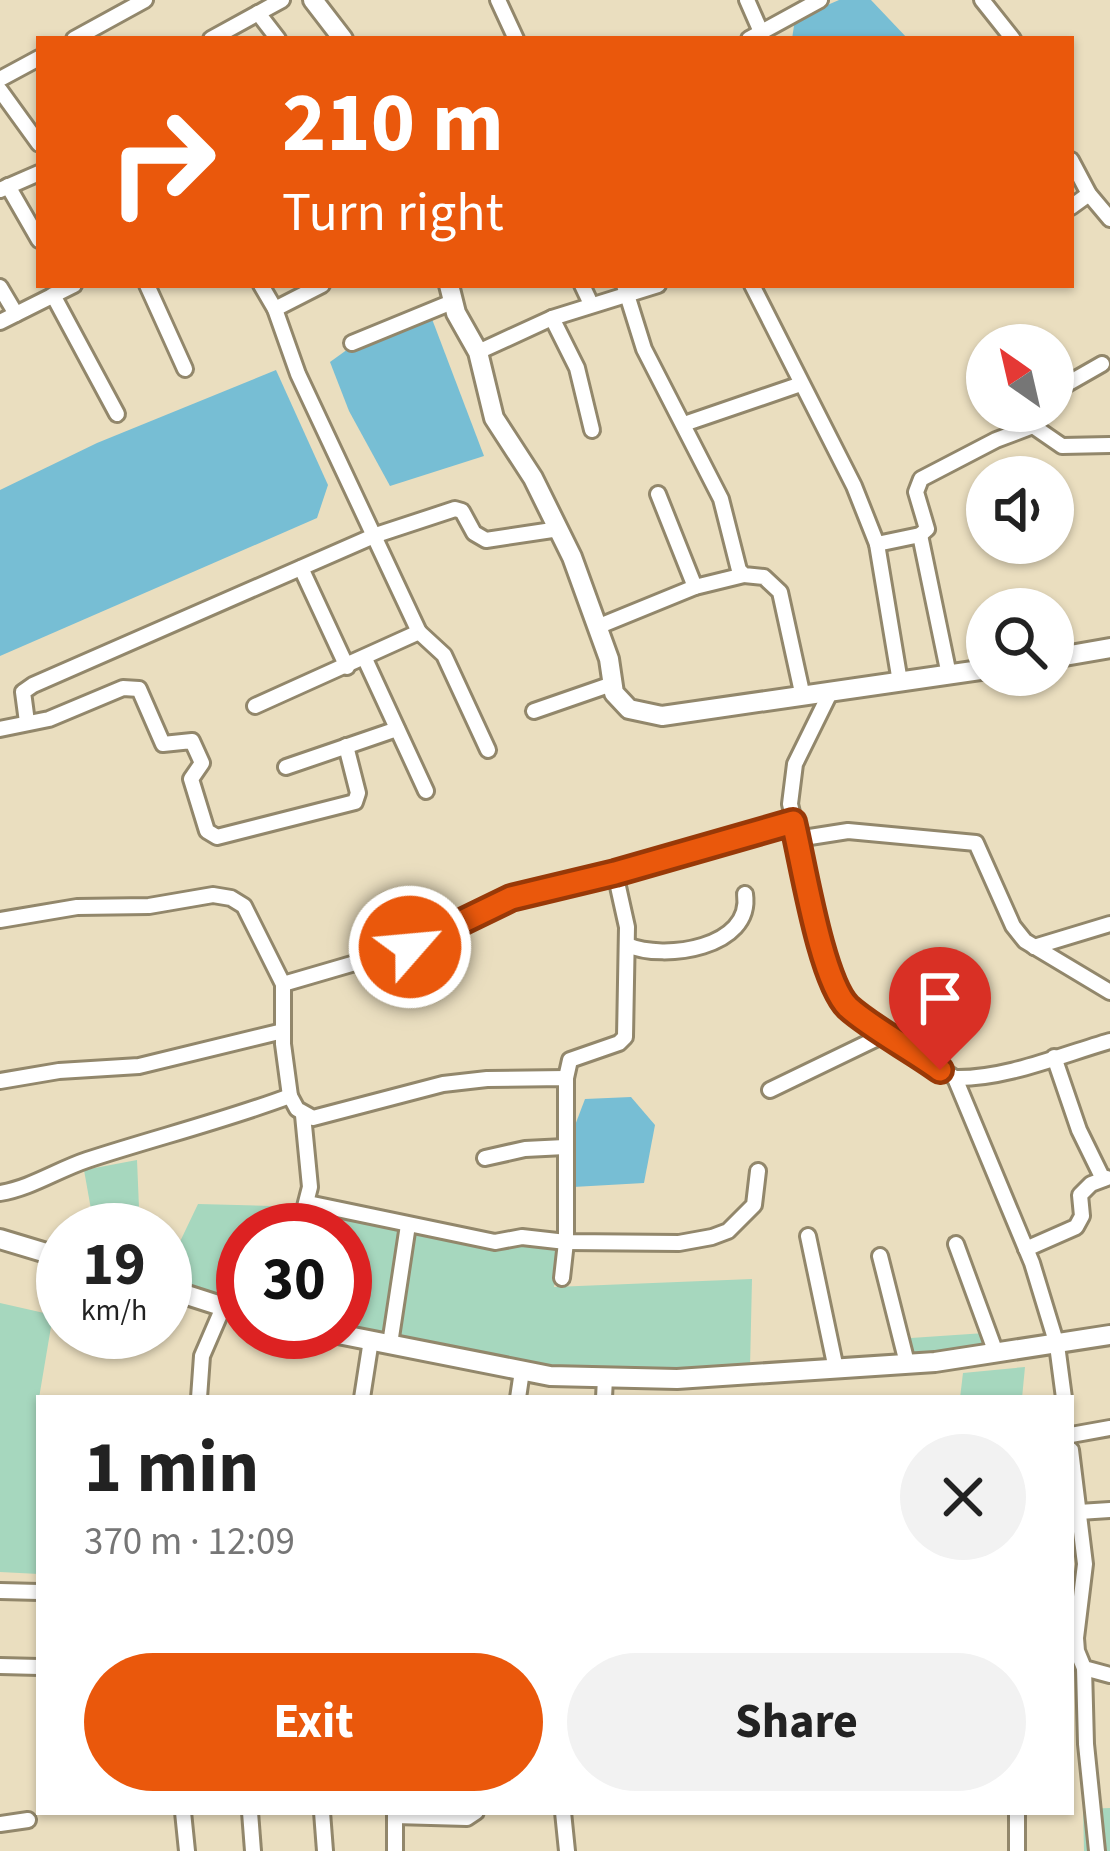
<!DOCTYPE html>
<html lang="en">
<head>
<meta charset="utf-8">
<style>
  :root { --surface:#fff; --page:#f2f2f2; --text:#222; --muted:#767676; --accent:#ea580c }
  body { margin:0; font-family:"Source Sans 3",sans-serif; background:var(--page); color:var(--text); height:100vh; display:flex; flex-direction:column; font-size:45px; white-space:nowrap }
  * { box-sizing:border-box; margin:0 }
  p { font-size:39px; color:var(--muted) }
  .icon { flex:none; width:66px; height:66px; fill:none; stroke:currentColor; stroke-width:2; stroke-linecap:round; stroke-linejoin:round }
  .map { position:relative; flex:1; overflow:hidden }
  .details { position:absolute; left:36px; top:1395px; width:1038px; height:420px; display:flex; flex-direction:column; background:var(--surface); border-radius:0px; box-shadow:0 3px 9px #0004 }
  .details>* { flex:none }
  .hud { position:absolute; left:36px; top:36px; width:1038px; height:252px; border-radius:0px; box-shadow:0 3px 9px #0004; background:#ea580c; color:#fff; overflow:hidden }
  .needle { width:78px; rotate:326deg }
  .fabs { position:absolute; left:966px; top:324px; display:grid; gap:24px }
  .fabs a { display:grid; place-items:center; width:108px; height:108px; border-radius:50%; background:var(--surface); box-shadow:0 3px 9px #0004; font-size:60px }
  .speed { position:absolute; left:36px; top:1203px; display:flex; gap:24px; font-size:60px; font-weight:700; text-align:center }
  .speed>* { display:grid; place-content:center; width:156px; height:156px; border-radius:50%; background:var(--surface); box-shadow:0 3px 9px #0004; line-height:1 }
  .speed small { font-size:30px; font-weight:400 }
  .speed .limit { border:18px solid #d22; background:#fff; color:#111 }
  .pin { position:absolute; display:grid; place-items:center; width:102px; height:102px; color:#fff; margin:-123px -51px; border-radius:50% 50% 50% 0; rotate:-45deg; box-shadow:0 0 12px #0007 }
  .pin .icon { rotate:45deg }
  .me { position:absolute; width:132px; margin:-66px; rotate:63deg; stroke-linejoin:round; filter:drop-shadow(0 0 9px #0008) }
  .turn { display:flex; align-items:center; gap:42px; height:252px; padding:0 48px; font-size:54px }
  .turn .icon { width:156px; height:156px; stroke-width:2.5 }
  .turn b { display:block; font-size:84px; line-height:102px }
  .round { display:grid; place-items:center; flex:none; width:126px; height:126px; border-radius:63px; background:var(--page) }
  .head { display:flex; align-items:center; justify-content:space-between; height:204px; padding:0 48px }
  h1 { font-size:72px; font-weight:700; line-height:90px }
  .cta { display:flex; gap:24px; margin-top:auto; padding:24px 48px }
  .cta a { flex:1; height:138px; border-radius:72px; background:var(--accent); color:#fff; font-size:48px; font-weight:700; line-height:138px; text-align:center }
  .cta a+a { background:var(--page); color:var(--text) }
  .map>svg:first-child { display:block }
</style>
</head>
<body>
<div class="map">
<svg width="1110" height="1851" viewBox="0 0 1110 1851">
  <rect width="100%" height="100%" fill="#eadebf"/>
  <g fill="#a6d7be">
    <polygon points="137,1160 139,1208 92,1215 84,1170"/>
    <polygon points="198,1204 308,1207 402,1232 561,1246 554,1287 752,1279 750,1368 607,1376 345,1332 345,1230 243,1230 243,1312 165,1288 165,1273"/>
    <polygon points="0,1303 53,1315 39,1398 39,1574 0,1572"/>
    <polygon points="985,1333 990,1349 900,1359 896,1339"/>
    <polygon points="1025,1367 1022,1398 960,1398 963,1373"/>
    <polygon points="1110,1808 1110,1851 1084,1851 1083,1809"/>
  </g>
  <g fill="#77bed4">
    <polygon points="839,0 871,0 908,39 792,39 795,19"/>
    <polygon points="432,319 484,456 390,486 349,411 330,362 355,344"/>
    <polygon points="276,370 328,485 317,518 0,656 0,490 97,443"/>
    <polygon points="631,1097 655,1125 644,1183 573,1187 566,1149 585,1099"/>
  </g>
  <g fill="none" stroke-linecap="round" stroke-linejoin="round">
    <g stroke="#92876b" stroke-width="20">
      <g id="street">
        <polyline points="498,0 516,39"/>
        <polyline points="747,0 761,32"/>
        <polyline points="982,0 1013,39"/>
        <polyline points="258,13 278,39"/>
        <polyline points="74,39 145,0"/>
        <polyline points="211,39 282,0"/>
        <polyline points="749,39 820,0"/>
        <polyline points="0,79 39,58"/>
        <polyline points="0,90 39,144"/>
        <polyline points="1071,160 1089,194 1110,219"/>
        <polyline points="8,186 39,240"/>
        <polyline points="0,190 39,173"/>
        <polyline points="1071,207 1089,194"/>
        <polyline points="147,285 185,369"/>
        <polyline points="582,285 591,304"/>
        <polyline points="624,285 644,349 721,499 739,570 744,575 764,577 780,592 803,697"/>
        <polyline points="752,285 854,486 877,544 920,535 949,675"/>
        <polyline points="0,287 16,314"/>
        <polyline points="53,295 117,414"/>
        <polyline points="275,309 322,285"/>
        <polyline points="552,318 577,368 592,430"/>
        <polyline points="0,322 74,285"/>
        <polyline points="352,343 452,302"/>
        <polyline points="478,352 552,318 658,285"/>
        <polyline points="1053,392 1102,364"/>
        <polyline points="684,424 801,384"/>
        <polyline points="658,494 695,587"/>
        <polyline points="920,535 927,529 916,492 921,479 996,440 1033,426 1062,446 1110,445"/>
        <polyline points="877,544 900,682"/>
        <polyline points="301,568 347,667"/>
        <polyline points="597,627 695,587 744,575"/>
        <polyline points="419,632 444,655 488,750"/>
        <polyline points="365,659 426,791"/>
        <polyline points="830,693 795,764 790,804 832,982 853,1011 955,1078 1032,1263 1057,1345 1064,1398"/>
        <polyline points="255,706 419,632 298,374 275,309 261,285"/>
        <polyline points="534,711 612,684"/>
        <polyline points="27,722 23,692 33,685 376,535 455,509 462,511 474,533 486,540 559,529"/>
        <polyline points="0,729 49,719 123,688 139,689 163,744 192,741 202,763 191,779 207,831 217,837 355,802 358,793 346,746"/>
        <polyline points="286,767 397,729"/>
        <polyline points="797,839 848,831 976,843 1013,926 1025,941 1110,992"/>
        <polyline points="0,920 77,907 149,906 213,895 231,898 244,906 283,984 283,1044 290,1096 297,1109 313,1118 443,1084 487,1079 566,1078 566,1242 562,1278"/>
        <path d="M 627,945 C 664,961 753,948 745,894"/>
        <polyline points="1034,947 1110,924"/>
        <polyline points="283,984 410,947 511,898 615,873 793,822"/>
        <polyline points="1054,1057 1079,1130 1103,1179"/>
        <polyline points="566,1078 570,1060 619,1043 625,1037 627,927 615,873"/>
        <path d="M 955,1078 C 1006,1079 1061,1055 1110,1041"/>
        <polyline points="0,1081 59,1071 139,1066 283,1031"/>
        <polyline points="770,1090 888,1033"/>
        <polyline points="485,1158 525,1149 565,1147"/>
        <path d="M 0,1193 C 31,1188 57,1170 87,1160 C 154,1138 223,1121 290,1096"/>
        <polyline points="308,1203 495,1242 522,1237 566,1242 679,1243 712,1237 728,1231 754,1205 758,1171"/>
        <polyline points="299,1230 310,1187 303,1115"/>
        <polyline points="808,1236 836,1369"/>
        <polyline points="956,1244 996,1353"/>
        <polyline points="1026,1249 1076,1227 1082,1216 1080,1195 1091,1184 1107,1178"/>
        <polyline points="880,1256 907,1363"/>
        <polyline points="390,1344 408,1225"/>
        <polyline points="199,1398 202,1356 224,1305"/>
        <polyline points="362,1398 371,1340"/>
        <polyline points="518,1398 522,1371"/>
        <polyline points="604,1398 605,1378"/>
        <polyline points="1071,1435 1110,1428"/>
        <polyline points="1071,1450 1085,1564 1076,1638 1077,1651 1084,1668 1110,1675"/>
        <polyline points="1079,1512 1110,1510"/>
        <polyline points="0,1591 39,1592"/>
        <polyline points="0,1666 39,1667"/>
        <polyline points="1084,1668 1086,1744 1097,1851"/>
        <polyline points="183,1812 187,1851"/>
        <polyline points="250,1812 253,1851"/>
        <polyline points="322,1812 325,1851"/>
        <polyline points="395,1812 395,1851"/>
        <polyline points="563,1812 567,1851"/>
        <polyline points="1017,1812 1017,1851"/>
        <polyline points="395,1816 467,1818 476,1812"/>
        <polyline points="0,1824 28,1820"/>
      </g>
    </g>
    <g stroke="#92876b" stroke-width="24">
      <g id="secondary">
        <polyline points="313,0 343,39"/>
        <polyline points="449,285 456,313 478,352 494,418 533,478 572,557 609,659 614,693 629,709 662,716 987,669"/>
        <polyline points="1053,658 1110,648"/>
        <polyline points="0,1239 63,1258"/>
        <polyline points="165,1288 243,1313"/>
        <polyline points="328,1332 550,1376 677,1379 935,1362 1110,1335"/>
      </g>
    </g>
    <use href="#street" stroke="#fff" stroke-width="14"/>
    <use href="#secondary" stroke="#fff" stroke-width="18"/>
  </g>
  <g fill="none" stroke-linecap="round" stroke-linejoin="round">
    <g stroke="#983908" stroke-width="30">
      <path id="route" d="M 410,947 L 511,898 L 615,873 L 793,822 C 803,863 821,980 848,1007 C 871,1028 913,1050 940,1070"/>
    </g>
    <use href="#route" stroke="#ea580c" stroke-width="21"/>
  </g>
</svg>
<div class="fabs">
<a><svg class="needle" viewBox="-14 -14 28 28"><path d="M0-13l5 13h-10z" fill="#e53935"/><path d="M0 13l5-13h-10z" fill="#767676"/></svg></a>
<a><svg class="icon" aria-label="sound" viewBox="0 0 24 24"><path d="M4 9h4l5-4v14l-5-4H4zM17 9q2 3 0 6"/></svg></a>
<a><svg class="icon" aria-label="search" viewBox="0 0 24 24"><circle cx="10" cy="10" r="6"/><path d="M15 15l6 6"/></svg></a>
</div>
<div class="speed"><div>19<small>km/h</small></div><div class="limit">30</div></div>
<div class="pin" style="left:940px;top:1070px;background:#d93025"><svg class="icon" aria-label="arrive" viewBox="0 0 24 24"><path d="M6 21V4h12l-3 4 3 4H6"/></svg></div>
<svg class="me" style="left:410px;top:947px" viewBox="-20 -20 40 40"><circle r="17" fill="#ea580c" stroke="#fff" stroke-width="3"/><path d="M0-11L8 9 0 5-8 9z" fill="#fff"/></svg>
<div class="hud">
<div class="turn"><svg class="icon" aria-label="right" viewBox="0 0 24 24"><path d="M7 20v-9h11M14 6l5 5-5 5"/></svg><div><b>210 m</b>Turn right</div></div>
</div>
<section class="details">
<div class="head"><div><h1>1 min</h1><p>370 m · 12:09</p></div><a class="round"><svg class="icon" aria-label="close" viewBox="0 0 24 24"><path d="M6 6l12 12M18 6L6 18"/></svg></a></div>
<div class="cta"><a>Exit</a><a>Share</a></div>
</section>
</div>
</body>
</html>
